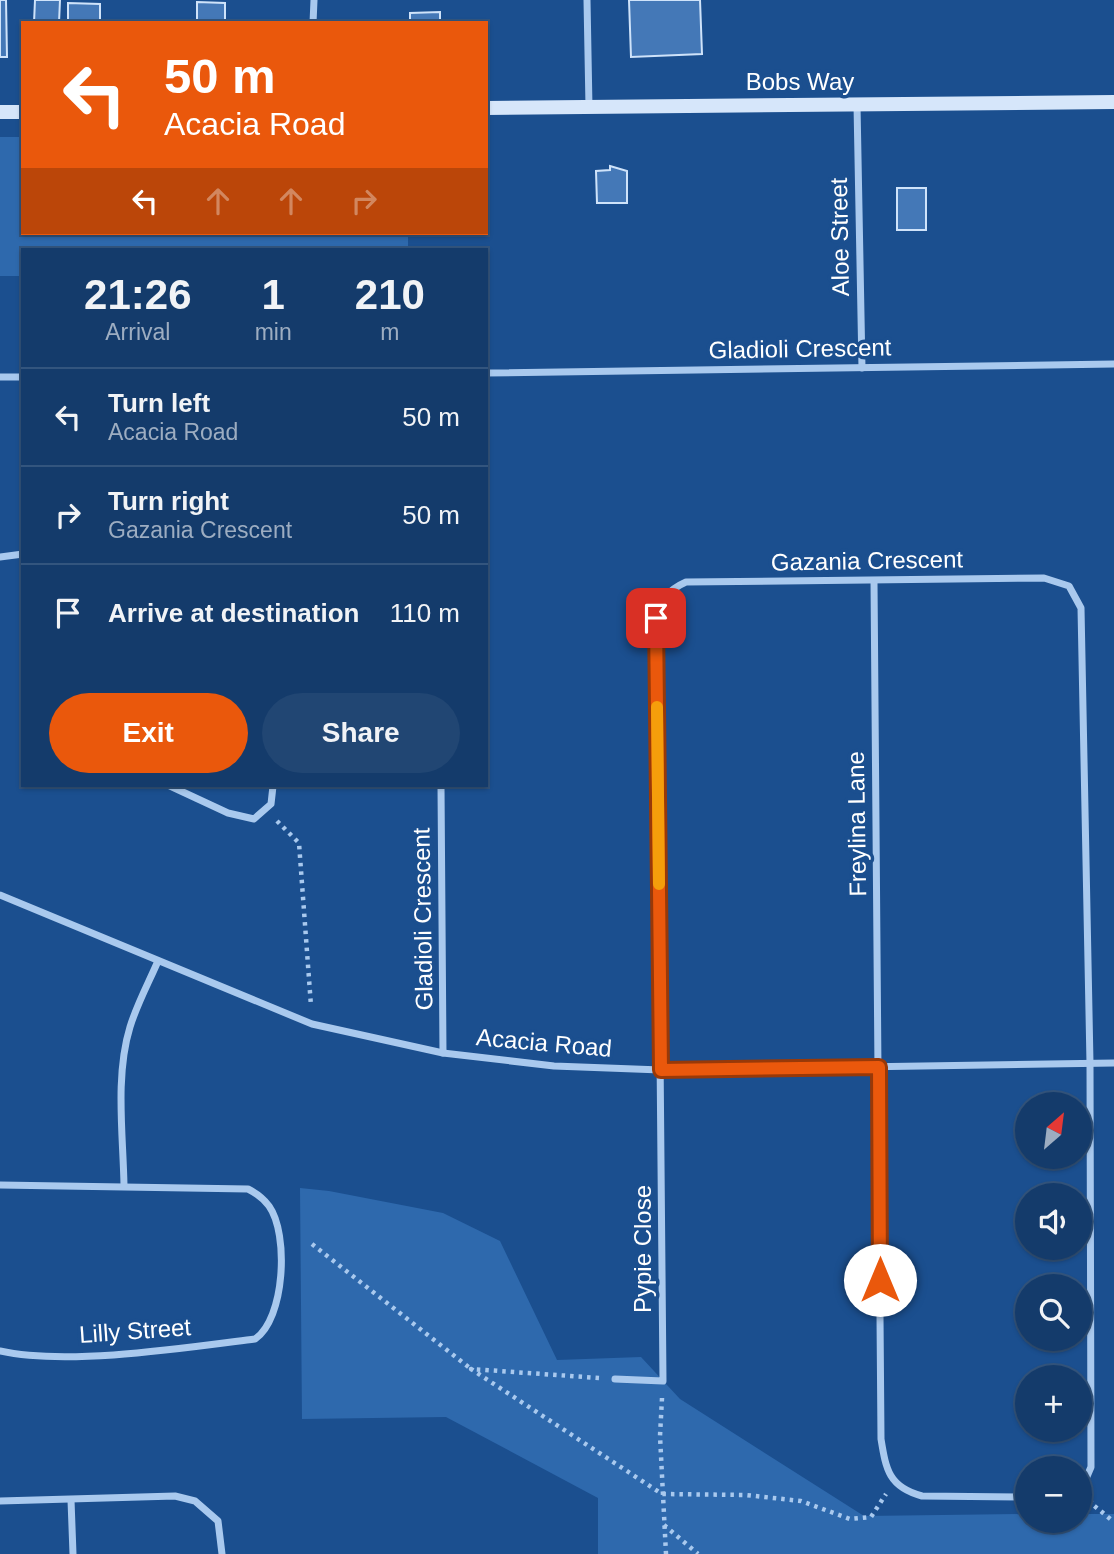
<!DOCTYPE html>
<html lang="en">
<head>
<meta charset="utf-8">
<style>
  :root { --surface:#143b6b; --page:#214673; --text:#f1f3f6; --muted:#9dadc1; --line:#33557e; --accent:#ea580c }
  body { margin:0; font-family:Helvetica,sans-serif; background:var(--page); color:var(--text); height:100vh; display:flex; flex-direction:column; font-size:26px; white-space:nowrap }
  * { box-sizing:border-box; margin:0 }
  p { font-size:23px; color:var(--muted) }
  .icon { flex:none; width:38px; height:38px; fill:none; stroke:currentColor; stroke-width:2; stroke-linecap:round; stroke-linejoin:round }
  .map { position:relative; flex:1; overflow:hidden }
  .sheet { position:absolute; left:21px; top:248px; width:467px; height:539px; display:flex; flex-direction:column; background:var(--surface); border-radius:0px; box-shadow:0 2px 5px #0004,0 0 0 2px var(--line) }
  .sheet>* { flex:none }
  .top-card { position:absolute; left:21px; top:21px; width:467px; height:214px; border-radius:0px; box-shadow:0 2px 5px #0004,0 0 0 2px var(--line); background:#ea580c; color:#fff; overflow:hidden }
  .needle { width:46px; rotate:28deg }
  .tools { position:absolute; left:1015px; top:1092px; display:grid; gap:14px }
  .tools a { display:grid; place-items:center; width:77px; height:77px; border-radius:50%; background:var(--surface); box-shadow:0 2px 5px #0004,0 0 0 2px var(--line); font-size:35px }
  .pin { position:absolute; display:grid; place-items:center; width:60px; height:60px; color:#fff; margin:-30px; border-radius:14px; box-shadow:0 4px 10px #0006 }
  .me { position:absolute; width:77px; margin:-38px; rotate:0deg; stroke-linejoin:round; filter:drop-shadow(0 0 5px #0008) }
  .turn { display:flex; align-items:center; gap:24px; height:147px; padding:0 28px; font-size:32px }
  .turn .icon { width:91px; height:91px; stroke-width:2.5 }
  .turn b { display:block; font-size:49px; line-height:60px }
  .lanes { display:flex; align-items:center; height:66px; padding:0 28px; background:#0003; justify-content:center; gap:35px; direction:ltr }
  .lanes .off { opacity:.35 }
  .eta { display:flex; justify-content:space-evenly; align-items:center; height:119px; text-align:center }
  .eta b { font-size:42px; font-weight:600; line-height:49px }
  .button { display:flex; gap:14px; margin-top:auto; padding:14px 28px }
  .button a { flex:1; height:80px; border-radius:42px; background:var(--accent); color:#fff; font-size:28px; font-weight:600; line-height:80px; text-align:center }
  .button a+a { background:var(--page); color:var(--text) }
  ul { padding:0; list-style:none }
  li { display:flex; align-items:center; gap:21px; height:98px; padding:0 28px; border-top:2px solid var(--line) }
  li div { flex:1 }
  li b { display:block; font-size:26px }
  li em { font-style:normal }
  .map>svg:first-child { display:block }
</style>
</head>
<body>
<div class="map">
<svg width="1114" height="1554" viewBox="0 0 1114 1554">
  <rect width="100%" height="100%" fill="#1b4f8f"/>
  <g fill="#2e69ad">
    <polygon points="0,137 23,137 23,233 408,233 408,250 23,250 23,276 0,276"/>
    <polygon points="300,1188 329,1191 443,1213 500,1241 557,1360 641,1357 680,1399 864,1516 1027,1514 1027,1521 1080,1521 1080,1514 1114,1514 1114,1554 598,1554 598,1498 446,1417 302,1419"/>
  </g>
  <g fill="#4478b7" stroke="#cfe3fa" stroke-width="2">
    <polygon points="0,0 6,0 7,57 0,57"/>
    <polygon points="35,0 60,0 59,23 34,23"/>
    <polygon points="629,0 700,0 702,54 631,57"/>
    <polygon points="197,2 225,3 225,23 197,23"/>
    <polygon points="68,3 100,4 100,23 68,23"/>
    <polygon points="440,12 440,23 410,23 410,13"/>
    <polygon points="610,166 627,171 627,203 597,203 596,171 610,170"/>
    <rect x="897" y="188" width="29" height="42"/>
  </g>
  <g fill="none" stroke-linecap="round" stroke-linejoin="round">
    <g stroke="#a9c9ee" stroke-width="4.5" stroke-dasharray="3.5 5" stroke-linecap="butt">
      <polyline points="277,821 299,843 311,1006"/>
      <polyline points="312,1244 471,1369"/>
      <polyline points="599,1378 471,1369 662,1494 746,1495 801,1501 850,1519 871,1517 886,1494"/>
      <polyline points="662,1398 660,1436 666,1554"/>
      <polyline points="1090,1499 1092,1504 1114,1522"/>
      <polyline points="664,1525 698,1554"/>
    </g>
    <g stroke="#a9c9ee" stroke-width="7">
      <polyline points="587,0 589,107"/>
      <polyline points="313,23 314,0"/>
      <polyline points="857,105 862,368"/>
      <polyline points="486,373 1114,364"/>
      <polyline points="0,377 23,377"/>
      <polyline points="0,557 23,554"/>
      <path d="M 874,581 L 881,1439 C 886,1470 889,1487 922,1496 L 1027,1497"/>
      <polyline points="170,786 228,813 254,819 271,804 273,786"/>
      <polyline points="441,786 443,1053"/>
      <polyline points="0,895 312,1024 443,1053 554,1066 661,1070 1114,1063"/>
      <path d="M 0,1185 L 248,1189 C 256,1193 263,1198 269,1206 C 289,1234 285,1319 255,1339 C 185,1348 66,1366 0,1351"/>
      <path d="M 124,1185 C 123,1134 115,1076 130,1027 C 137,1004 149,982 158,961"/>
      <path d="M 615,1379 L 663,1381 L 656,618 C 661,600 668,590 686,582 L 1044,578 L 1069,586 L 1081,608 L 1090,1063 L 1091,1467 L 1085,1481 L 1080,1485"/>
      <polyline points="71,1500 73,1554"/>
      <polyline points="0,1501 175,1496 195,1501 218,1521 222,1554"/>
    </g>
    <g stroke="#d6e6fa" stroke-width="14">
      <polyline points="486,108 1114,102"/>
      <polyline points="0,112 23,112"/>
    </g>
  </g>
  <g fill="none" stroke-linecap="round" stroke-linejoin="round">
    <g stroke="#983908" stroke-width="18">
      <polyline id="route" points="656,618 661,1070 879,1067 880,1280"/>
    </g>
    <use href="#route" stroke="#ea580c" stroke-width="12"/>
    <polyline stroke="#f59e0b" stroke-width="12" points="657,707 659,884"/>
  </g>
  <g text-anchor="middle" stroke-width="7" stroke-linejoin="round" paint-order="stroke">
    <g font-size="24" fill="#fff" stroke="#1b4f8f">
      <text x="800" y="90">Bobs Way</text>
      <text transform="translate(840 237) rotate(-91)" y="8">Aloe Street</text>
      <text transform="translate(800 349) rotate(-1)" y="8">Gladioli Crescent</text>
      <text transform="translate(867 561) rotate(-1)" y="8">Gazania Crescent</text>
      <text transform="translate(857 824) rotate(-91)" y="8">Freylina Lane</text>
      <text transform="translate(423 919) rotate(-91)" y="8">Gladioli Crescent</text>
      <text transform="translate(544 1043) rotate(5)" y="8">Acacia Road</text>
      <text transform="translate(643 1249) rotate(-90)" y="8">Pypie Close</text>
      <text transform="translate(135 1331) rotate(-4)" y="8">Lilly Street</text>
    </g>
  </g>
</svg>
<div class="tools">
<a><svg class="needle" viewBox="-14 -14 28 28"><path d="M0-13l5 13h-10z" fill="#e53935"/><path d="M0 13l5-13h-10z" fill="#9dadc1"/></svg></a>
<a><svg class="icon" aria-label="sound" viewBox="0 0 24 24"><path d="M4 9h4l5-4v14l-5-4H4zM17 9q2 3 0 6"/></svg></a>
<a><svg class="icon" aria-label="search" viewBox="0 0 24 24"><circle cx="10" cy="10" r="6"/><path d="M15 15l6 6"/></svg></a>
<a>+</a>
<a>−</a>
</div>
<div class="pin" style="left:656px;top:618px;background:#d93025"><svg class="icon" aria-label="arrive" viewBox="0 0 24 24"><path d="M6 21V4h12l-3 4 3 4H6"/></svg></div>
<svg class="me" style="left:880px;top:1280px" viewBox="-20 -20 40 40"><circle r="19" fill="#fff"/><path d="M0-13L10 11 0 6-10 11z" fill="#ea580c"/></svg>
<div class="top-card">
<div class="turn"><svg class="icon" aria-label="left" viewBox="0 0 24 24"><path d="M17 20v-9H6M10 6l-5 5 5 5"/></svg><div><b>50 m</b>Acacia Road</div></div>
<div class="lanes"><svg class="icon" aria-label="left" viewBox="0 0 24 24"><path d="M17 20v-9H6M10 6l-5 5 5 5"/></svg><svg class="icon off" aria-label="ahead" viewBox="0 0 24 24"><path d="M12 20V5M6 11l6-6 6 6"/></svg><svg class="icon off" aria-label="ahead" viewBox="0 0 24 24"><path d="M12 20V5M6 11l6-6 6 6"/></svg><svg class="icon off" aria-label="right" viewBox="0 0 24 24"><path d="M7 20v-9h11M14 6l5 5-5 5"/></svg></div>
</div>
<section class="sheet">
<div class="eta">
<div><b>21:26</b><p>Arrival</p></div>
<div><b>1</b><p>min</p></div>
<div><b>210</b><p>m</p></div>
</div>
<ul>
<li><svg class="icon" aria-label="left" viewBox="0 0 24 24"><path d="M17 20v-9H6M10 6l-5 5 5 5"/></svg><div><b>Turn left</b><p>Acacia Road</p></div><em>50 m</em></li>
<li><svg class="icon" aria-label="right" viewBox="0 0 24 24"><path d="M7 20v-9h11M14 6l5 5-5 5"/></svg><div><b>Turn right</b><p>Gazania Crescent</p></div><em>50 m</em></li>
<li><svg class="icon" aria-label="arrive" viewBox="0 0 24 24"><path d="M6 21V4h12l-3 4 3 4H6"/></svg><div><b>Arrive at destination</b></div><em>110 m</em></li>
</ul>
<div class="button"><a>Exit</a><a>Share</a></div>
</section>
</div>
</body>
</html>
